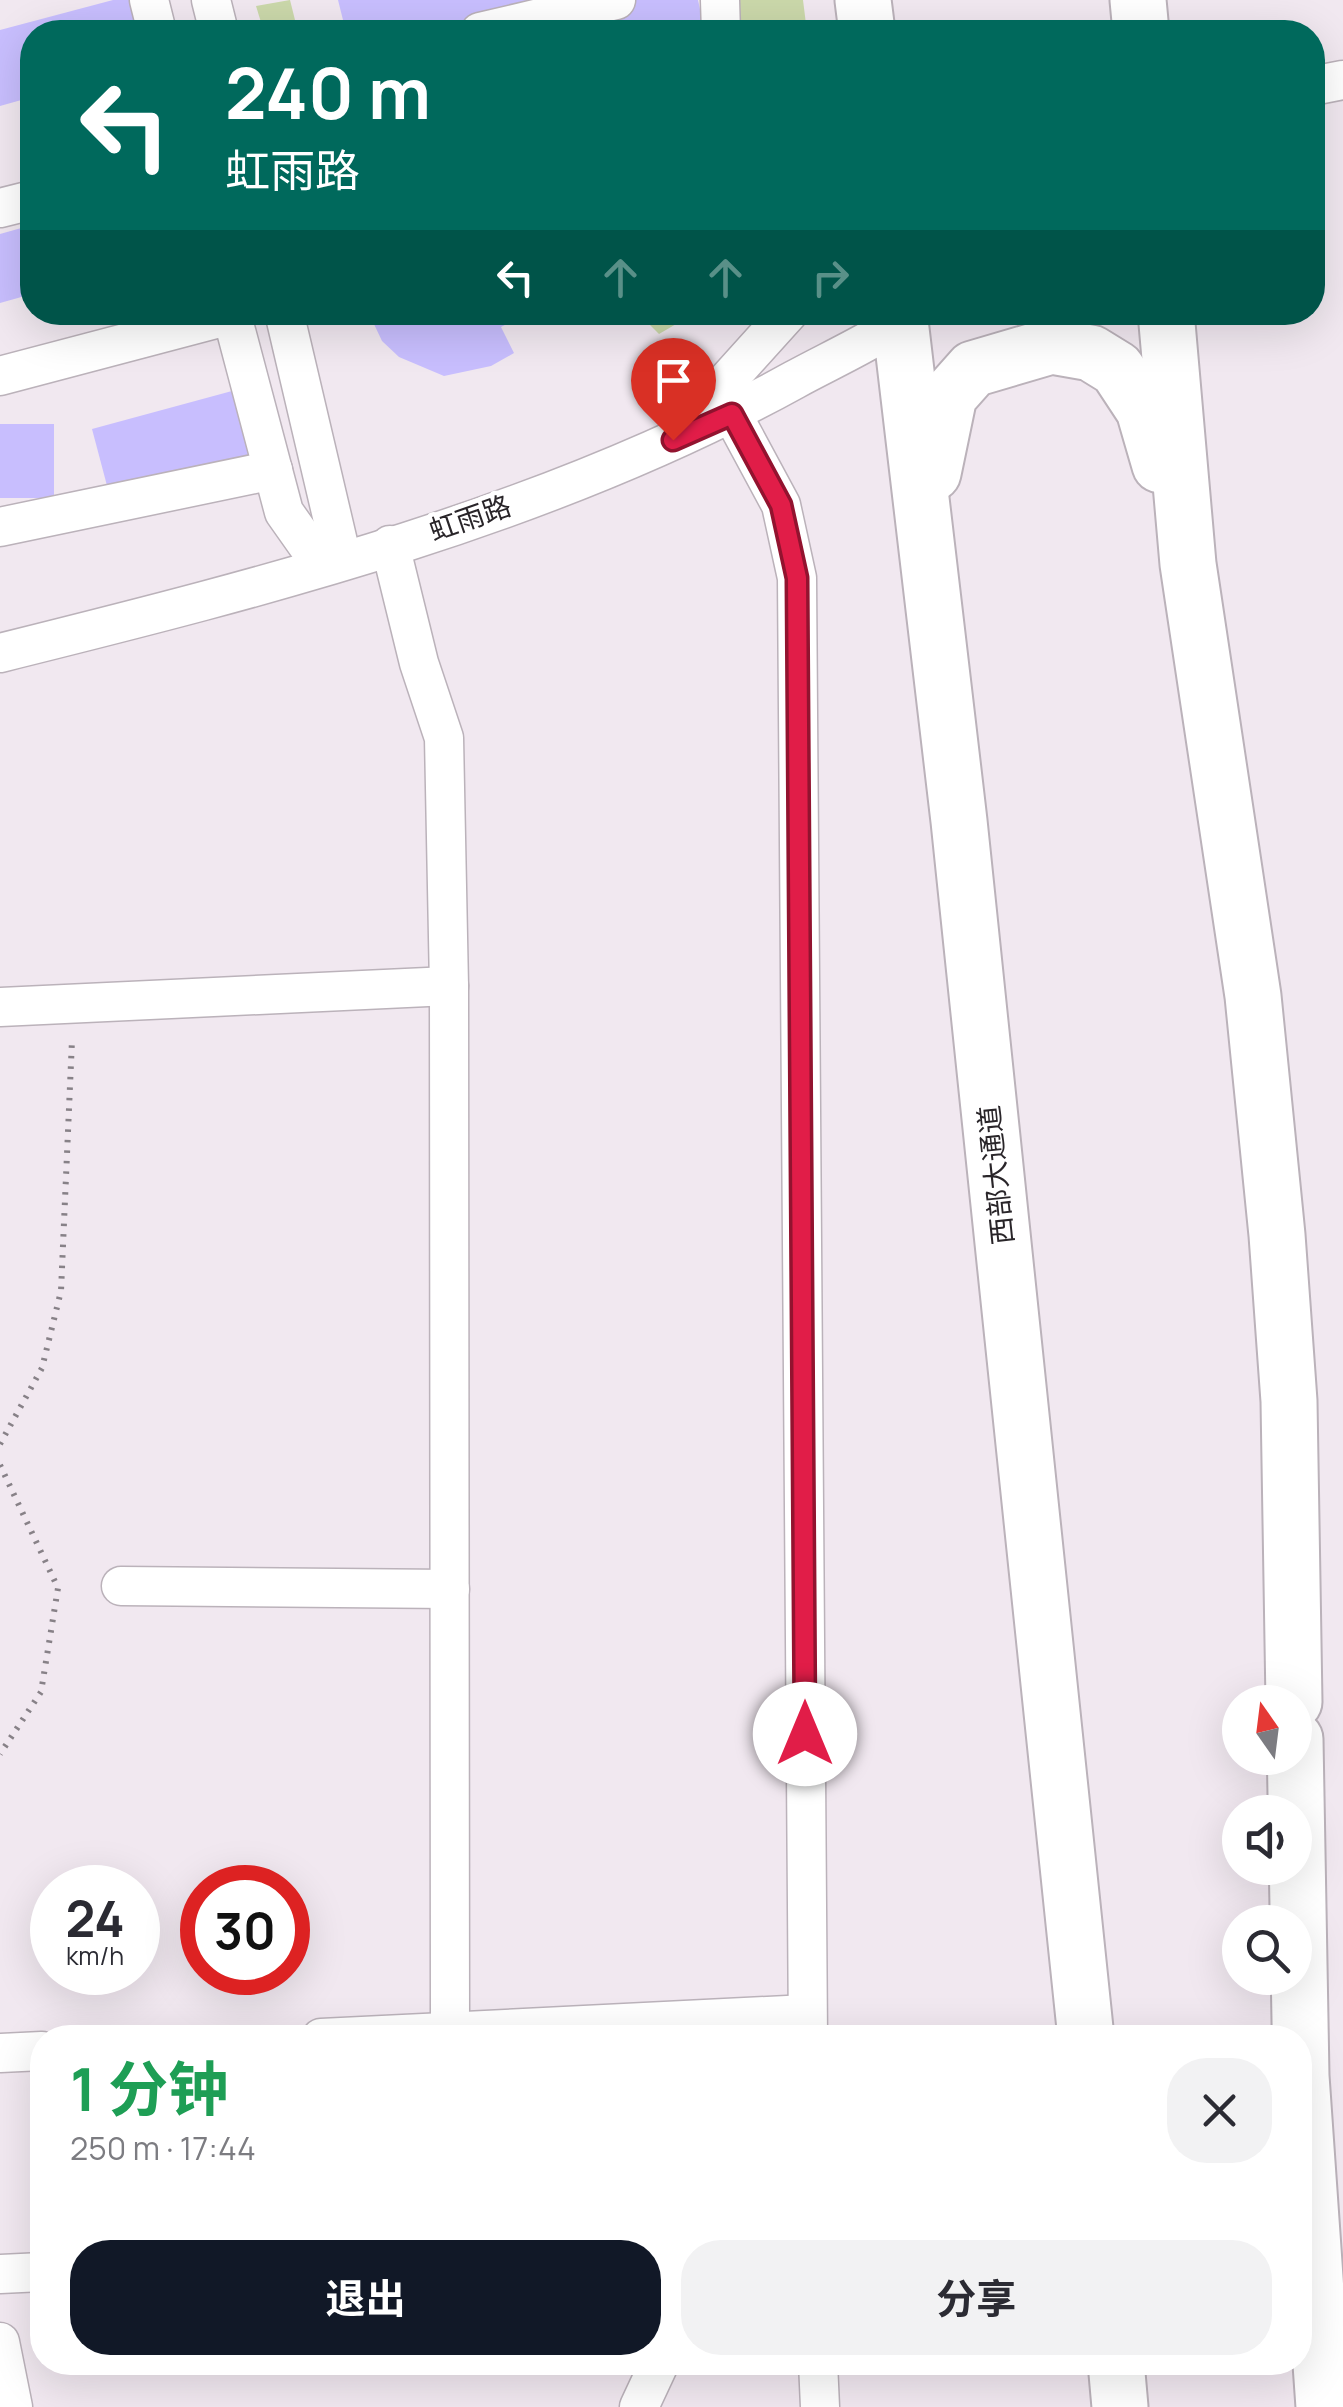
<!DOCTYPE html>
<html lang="zh">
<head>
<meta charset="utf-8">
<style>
  :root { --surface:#fff; --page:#f2f2f3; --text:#2b2b33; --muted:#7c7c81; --accent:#111827 }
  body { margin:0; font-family:Manrope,"Noto Sans SC",sans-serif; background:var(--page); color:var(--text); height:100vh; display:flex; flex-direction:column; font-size:38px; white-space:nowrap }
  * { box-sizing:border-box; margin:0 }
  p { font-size:32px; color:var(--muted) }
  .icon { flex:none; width:55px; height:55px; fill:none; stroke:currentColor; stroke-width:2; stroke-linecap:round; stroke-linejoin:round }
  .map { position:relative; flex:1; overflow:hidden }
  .details { position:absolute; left:30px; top:2025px; width:1282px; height:350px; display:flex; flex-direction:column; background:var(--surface); border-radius:40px; box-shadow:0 10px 40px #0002 }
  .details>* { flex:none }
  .hud { position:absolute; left:20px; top:20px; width:1305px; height:305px; border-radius:40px; box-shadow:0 10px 40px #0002; background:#00695c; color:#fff; overflow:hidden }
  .needle { width:65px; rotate:346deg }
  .tools { position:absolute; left:1222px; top:1685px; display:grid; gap:20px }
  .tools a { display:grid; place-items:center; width:90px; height:90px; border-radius:50%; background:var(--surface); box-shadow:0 10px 40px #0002; font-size:50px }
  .speed { position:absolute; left:30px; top:1865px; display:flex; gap:20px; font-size:50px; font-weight:700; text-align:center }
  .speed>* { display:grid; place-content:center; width:130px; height:130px; border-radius:50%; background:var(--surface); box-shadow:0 10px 40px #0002; line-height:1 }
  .speed small { font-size:25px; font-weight:400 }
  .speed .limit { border:15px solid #d22; background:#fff; color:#111 }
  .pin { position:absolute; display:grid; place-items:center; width:85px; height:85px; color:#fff; margin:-102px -42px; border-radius:50% 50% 50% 0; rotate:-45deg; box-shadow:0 0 10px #0007 }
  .pin .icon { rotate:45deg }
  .me { position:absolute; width:110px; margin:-55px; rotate:0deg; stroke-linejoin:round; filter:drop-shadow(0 0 8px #0008) }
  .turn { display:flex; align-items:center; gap:35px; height:210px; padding:0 40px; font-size:45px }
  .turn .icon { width:130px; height:130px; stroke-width:2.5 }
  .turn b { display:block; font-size:70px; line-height:85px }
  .lanes { display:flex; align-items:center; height:95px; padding:0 40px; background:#0003; justify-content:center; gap:50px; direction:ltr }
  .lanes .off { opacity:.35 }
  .round { display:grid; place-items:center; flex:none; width:105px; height:105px; border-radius:40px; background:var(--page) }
  .head { display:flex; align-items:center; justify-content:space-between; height:170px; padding:0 40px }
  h1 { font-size:60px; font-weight:700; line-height:75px; color:#1e9e55 }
  .cta { display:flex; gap:20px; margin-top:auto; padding:20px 40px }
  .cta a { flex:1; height:115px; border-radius:40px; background:var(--accent); color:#fff; font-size:40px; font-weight:700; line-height:115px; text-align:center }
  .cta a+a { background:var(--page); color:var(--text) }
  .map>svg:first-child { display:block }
</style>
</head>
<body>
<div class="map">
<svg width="1343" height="2407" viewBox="0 0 1343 2407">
  <rect width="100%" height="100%" fill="#f1e8f0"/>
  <g fill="#cbd8aa">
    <polygon points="290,0 298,32 264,32 256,6"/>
    <polygon points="734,0 803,0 807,32 732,32"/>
    <polygon points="638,313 695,313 659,334"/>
  </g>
  <g fill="#c8befe">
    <polygon points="113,0 131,0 140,32 32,32 32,97 0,106 0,30"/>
    <polygon points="338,0 698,0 705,32 346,32"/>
    <polygon points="32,225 32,294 0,303 0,234"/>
    <polygon points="408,312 529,312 501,327 514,353 491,366 444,376 399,357 382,341 373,322"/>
    <polygon points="232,391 251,460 110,497 92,429"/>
    <rect x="0" y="424" width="54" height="74"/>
  </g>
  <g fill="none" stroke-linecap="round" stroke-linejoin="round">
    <g stroke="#bbb2ba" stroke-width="41">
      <g id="minor">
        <polyline points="149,0 157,32"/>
        <polyline points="211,0 219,32"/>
        <polyline points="720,0 721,32"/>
        <polyline points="480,32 616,0"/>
        <polyline points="1312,86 1343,80"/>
        <polyline points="0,208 32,200"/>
        <polyline points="231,312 284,512 308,546 342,559"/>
        <polyline points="284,312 342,559"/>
        <polyline points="0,376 231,315"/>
        <polyline points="732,414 781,505 797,578 808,2038"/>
        <polyline points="687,425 789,312"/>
        <polyline points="0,527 273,470"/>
        <polyline points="390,545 419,663 444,738 449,986 450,2031"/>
        <path d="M 0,653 C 269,586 549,515 794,380 C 832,359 877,340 912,312"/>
        <polyline points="0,1007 449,986"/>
        <polyline points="121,1586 450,1589"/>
        <polyline points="321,2038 807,2014"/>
        <polyline points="0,2053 42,2051"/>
        <polyline points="0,2274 42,2272"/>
        <polyline points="0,2342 13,2407"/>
        <polyline points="818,2362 820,2407"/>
        <polyline points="639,2407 660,2362"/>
      </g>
    </g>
    <g stroke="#bbb2ba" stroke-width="59">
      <g id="highway">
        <polyline points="863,0 867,32"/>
        <polyline points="1138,0 1141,32"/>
        <polyline points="899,312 959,821 1086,2038"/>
        <polyline points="1166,312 1188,564 1253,996 1277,1235 1289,1401 1294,1702"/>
        <polyline points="933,473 949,396 973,369 1051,346 1091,353 1117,369 1144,410 1160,465"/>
        <polyline points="1295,1739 1301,2076 1324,2407"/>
        <polyline points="1116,2362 1120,2407"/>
      </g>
    </g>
    <g stroke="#878187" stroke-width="6" stroke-dasharray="2.5 8" stroke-linecap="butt">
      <polyline points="0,1444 42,1368 61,1291 72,1040"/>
      <polyline points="0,1465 58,1588 41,1692 0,1754"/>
    </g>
    <use href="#minor" stroke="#fff" stroke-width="38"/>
    <use href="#highway" stroke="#fff" stroke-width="55"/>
  </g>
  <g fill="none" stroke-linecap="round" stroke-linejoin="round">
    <g stroke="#92132f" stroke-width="25">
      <polyline id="route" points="673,440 732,414 781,505 797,578 805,1734"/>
    </g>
    <use href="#route" stroke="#e11d48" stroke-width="18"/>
  </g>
  <g text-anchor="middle" stroke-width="9" stroke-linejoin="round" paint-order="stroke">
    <g font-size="28" fill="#292529" stroke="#fff">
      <text transform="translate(470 518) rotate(-19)" y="10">虹雨路</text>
      <text transform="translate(996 1175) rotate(-96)" y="10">西部大通道</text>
    </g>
  </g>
</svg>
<div class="tools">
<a><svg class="needle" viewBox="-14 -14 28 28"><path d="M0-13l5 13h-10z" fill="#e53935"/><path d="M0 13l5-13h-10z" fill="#7c7c81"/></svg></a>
<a><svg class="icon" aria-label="sound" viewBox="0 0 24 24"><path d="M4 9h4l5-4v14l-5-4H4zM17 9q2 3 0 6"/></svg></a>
<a><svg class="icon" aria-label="search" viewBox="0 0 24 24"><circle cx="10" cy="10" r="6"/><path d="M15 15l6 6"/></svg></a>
</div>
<div class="speed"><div>24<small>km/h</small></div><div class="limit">30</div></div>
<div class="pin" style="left:673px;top:440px;background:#d93025"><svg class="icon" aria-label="arrive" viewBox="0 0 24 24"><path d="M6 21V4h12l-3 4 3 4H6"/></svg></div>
<svg class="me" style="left:805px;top:1734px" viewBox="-20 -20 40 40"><circle r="19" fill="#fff"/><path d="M0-13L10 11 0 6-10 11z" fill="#e11d48"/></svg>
<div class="hud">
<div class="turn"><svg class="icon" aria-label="left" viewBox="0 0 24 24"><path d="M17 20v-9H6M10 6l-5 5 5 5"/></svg><div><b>240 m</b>虹雨路</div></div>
<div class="lanes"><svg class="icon" aria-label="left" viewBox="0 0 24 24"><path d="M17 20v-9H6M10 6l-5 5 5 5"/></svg><svg class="icon off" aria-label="ahead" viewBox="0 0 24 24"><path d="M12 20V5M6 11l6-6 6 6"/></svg><svg class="icon off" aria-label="ahead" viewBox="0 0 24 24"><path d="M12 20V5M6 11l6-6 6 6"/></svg><svg class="icon off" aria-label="right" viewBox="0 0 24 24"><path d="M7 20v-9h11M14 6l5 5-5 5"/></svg></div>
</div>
<section class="details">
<div class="head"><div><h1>1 分钟</h1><p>250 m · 17:44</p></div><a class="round"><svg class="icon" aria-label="close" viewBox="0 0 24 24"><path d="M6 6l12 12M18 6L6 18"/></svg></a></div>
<div class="cta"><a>退出</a><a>分享</a></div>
</section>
</div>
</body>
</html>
